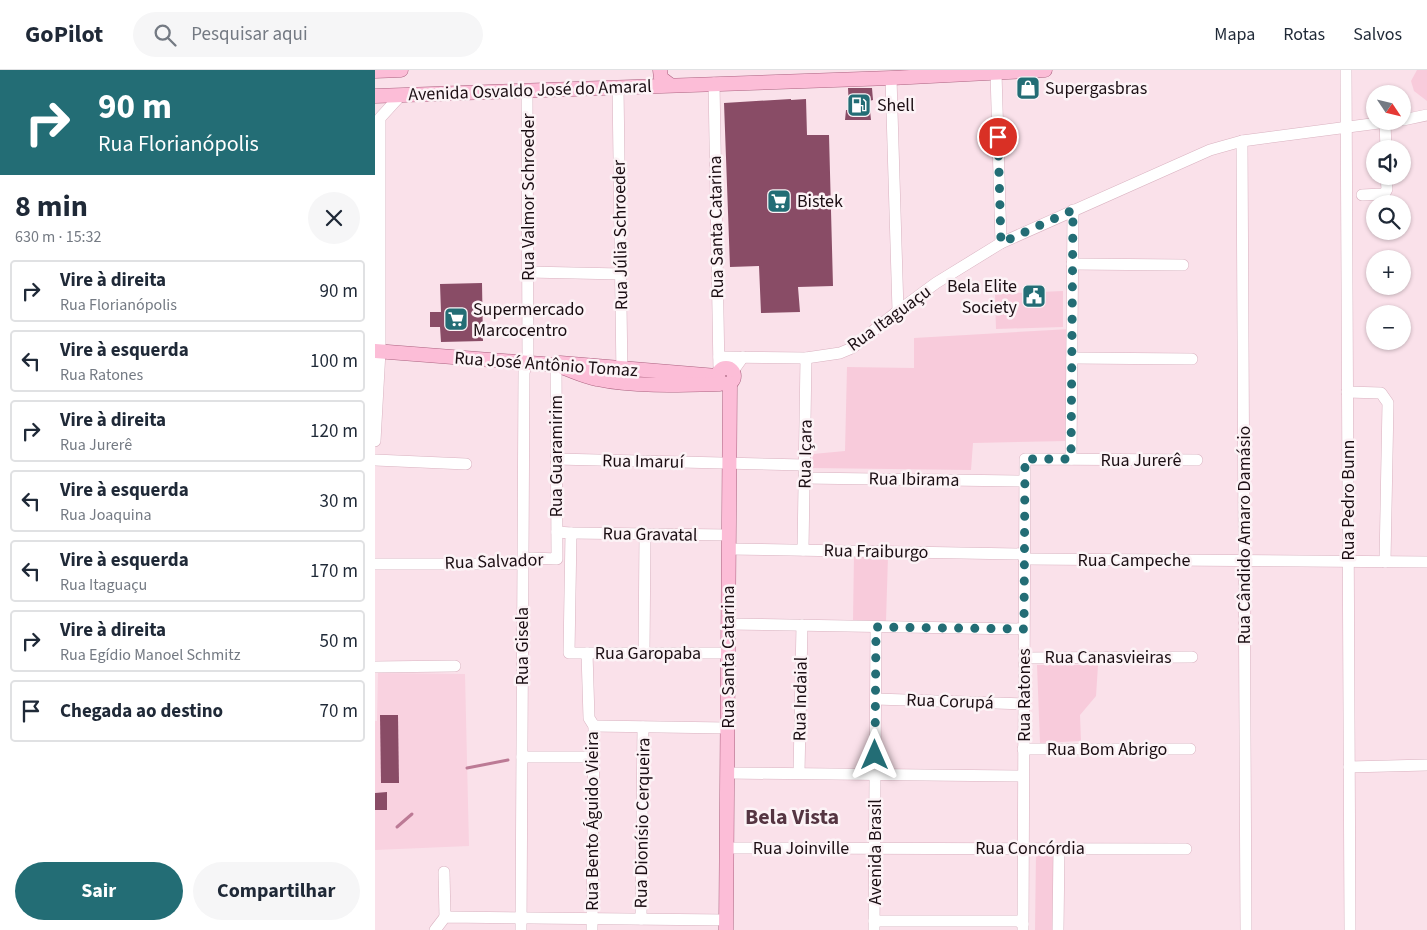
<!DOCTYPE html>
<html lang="pt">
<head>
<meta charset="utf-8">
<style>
  :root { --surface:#fff; --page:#f6f6f7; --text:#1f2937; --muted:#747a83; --line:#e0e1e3; --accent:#236d75 }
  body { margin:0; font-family:"Source Sans 3",sans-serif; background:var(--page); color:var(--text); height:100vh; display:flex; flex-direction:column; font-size:19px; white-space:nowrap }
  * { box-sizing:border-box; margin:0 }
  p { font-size:16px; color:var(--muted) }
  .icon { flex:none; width:28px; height:28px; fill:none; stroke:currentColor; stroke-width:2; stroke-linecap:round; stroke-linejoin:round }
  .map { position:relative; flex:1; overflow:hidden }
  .side { display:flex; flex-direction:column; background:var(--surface); width:375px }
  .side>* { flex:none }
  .top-card { background:#236d75; color:#fff; overflow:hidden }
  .needle { width:32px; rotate:125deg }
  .tools { position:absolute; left:991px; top:15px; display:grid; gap:10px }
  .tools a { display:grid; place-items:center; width:45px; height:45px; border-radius:50%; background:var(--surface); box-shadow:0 1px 4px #0004; font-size:25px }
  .pin { position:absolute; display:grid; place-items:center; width:42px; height:42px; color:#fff; margin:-21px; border:2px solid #fff; border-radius:50%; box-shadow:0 1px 5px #0007 }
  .me { position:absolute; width:55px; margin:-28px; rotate:0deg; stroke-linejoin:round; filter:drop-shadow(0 0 4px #0008) }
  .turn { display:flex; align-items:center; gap:18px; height:105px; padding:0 15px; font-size:22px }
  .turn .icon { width:65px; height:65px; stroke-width:2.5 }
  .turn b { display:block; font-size:35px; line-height:42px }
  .round { display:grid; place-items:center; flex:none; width:52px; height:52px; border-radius:26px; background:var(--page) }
  .head { display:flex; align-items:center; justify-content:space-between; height:85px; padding:0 15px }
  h1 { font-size:30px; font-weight:700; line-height:38px }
  .button { display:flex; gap:10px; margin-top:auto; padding:10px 15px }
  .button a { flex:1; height:58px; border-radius:30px; background:var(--accent); color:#fff; font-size:20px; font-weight:700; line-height:58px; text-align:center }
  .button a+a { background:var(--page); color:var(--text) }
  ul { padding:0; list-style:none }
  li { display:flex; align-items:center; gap:15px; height:62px; margin:0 10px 8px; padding:0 5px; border:2px solid var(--line); border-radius:5px }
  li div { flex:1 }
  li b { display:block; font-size:19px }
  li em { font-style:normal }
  header { display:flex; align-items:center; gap:30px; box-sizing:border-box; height:70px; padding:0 25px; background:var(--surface); border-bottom:1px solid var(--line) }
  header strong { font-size:24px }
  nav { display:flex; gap:28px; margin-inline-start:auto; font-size:18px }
  .search { width:350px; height:45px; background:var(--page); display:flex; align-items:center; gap:12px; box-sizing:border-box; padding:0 18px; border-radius:28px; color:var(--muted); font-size:19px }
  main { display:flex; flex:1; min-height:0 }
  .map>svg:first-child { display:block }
</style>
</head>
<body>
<header>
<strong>GoPilot</strong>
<div class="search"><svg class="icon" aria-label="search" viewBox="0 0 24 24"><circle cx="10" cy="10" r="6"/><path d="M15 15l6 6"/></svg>Pesquisar aqui</div>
<nav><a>Mapa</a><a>Rotas</a><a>Salvos</a></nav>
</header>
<main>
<section class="side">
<div class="top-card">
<div class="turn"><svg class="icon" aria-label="right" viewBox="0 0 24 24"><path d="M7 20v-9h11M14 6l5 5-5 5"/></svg><div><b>90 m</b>Rua Florianópolis</div></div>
</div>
<div class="head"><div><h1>8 min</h1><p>630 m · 15:32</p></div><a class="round"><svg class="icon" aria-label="close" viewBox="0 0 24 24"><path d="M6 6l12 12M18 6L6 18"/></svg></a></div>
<ul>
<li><svg class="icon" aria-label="right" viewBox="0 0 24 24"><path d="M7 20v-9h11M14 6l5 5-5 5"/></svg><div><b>Vire à direita</b><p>Rua Florianópolis</p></div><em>90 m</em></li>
<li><svg class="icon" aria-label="left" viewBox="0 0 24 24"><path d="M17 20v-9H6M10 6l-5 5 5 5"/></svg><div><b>Vire à esquerda</b><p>Rua Ratones</p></div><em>100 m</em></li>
<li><svg class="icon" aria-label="right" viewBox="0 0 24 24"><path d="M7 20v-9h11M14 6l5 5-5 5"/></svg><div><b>Vire à direita</b><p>Rua Jurerê</p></div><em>120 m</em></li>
<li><svg class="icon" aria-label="left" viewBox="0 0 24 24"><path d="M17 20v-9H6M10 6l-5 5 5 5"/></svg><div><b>Vire à esquerda</b><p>Rua Joaquina</p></div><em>30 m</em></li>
<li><svg class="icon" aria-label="left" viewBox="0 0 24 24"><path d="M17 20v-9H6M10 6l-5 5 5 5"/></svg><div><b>Vire à esquerda</b><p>Rua Itaguaçu</p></div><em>170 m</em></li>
<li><svg class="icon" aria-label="right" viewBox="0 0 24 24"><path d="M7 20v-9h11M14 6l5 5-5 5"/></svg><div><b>Vire à direita</b><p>Rua Egídio Manoel Schmitz</p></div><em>50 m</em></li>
<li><svg class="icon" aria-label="arrive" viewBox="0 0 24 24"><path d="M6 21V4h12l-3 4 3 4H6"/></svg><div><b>Chegada ao destino</b></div><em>70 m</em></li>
</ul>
<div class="button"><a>Sair</a><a>Compartilhar</a></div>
</section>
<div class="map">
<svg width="1052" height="860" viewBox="0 0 1052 860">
  <rect width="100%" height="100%" fill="#fae1ea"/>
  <polygon fill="#f9d2e0" points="3,603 90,604 94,776 0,780 0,651 2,651"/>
  <g fill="#f8cbdb">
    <polygon points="1042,0 1052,0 1052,31 1039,21 1036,11"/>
    <polygon points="688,221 688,257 621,259 620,224"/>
    <polygon points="695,259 692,371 598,373 596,400 437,398 438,384 470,381 472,297 539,298 539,268"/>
    <polygon points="479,485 513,486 511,551 478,550"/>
    <polygon points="662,595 723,595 721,626 705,645 706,671 665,673"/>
    <polygon points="678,782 678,860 660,860 661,783"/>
  </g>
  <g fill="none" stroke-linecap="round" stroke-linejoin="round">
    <g stroke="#bc7a95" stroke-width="3">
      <polyline points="92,698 133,690"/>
      <polyline points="22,757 37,744"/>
    </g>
  </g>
  <g fill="#894c66">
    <polygon points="473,18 497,18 498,30 494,31 496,50 470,50 471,40 474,40"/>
    <polygon points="416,29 416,30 431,29 432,65 454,65 458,216 423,217 425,242 386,243 384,196 355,197 349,33"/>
    <polygon points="107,213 108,271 66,272 65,257 55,257 55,242 66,242 65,214"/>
    <polygon points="5,645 23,645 24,713 6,713"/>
    <polygon points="12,722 12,740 0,740 0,723"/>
  </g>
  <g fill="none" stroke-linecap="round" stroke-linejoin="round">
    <g stroke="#d9b2c0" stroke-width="12">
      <g id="minor">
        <polyline points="971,0 975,860"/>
        <polyline points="621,3 626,173"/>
        <polyline points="516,8 523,241"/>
        <polyline points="339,13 344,301"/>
        <polyline points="243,17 247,306"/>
        <polyline points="1028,50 1052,45"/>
        <polyline points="1010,53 1011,79"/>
        <polyline points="867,71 871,860"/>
        <polyline points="987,125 1007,124 1010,123 1012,119 1011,106"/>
        <polyline points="697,194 808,195"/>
        <polyline points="153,202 246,204"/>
        <polyline points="344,287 431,288 465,283 477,278 523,241 561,213 626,173 835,80 867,71 1019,51"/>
        <polyline points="697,288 817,289"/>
        <polyline points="358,301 368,287"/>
        <polyline points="972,322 1006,323 1013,333 1010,492"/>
        <polyline points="0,371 5,281 5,48 26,25"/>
        <polyline points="181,389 429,395"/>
        <polyline points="696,389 698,140"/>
        <polyline points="0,390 91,394"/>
        <polyline points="429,408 649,411"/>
        <polyline points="182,462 196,463 194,583 353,583"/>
        <polyline points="196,463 354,465"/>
        <polyline points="354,479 649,484"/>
        <polyline points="428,480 431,288"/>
        <polyline points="649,489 1052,492"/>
        <polyline points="0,494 148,494 156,488 182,489 181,295"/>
        <polyline points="353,554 649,559"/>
        <polyline points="212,583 214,648 219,656 217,860"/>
        <polyline points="269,583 270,464"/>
        <polyline points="649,588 817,587"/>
        <polyline points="0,597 80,596"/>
        <polyline points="501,629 649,634"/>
        <polyline points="219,656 352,658"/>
        <polyline points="648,679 815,679"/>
        <polyline points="147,687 219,687"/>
        <polyline points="974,697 1052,695"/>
        <polyline points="352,703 648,706"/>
        <polyline points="424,703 427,555"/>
        <polyline points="352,778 811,779"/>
        <polyline points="69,802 70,847"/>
        <polyline points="266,849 268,657"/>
        <polyline points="499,851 643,851 648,854"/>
        <polyline points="60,860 70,847 351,850"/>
        <polyline points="146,860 149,302 153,293 152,21"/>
        <polyline points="499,860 501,557"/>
        <polyline points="648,860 650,389 822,390"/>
        <polyline points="683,860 684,778"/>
      </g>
    </g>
    <g stroke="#ac6381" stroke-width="15">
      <g id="major">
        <polyline points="285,0 286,8 294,14"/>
        <polyline points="0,1 26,0"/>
        <polyline points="0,26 516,8 670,0"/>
        <polyline points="0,281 181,295 185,293 342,306"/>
        <circle cx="351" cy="306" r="8"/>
        <path d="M 189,298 C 200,302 210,307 222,309 C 258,317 308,315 345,314"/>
        <polyline points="351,860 355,313"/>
      </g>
    </g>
    <use href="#minor" stroke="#fff" stroke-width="11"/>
    <use href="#major" stroke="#fcbdd7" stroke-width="14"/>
  </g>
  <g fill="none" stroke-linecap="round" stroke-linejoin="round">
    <polyline stroke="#236d75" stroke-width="9" stroke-dasharray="0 16.2" points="500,685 501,557 649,559 650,389 696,389 698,140 626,173 623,67"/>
  </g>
  <defs>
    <g id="shop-square" transform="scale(1.25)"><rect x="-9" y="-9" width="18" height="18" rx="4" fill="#236d75" stroke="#fcf3f6"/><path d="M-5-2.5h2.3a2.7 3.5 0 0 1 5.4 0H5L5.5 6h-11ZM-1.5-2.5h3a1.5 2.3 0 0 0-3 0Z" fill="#fff"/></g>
    <g id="fuel-square" transform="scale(1.25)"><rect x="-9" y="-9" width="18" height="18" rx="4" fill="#236d75" stroke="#fcf3f6"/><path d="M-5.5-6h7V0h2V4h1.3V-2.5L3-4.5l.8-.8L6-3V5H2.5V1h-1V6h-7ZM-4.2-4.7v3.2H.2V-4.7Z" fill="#fff"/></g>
    <g id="supermarket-square" transform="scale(1.25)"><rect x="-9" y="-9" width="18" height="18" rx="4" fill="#236d75" stroke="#fcf3f6"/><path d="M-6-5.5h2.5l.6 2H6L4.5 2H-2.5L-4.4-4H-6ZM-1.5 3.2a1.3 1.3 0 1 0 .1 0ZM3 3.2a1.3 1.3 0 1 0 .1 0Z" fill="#fff"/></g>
    <g id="civic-square" transform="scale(1.25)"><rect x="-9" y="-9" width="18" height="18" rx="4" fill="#236d75" stroke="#fcf3f6"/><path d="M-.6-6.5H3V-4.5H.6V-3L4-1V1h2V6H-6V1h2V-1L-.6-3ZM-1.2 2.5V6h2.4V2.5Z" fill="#fff"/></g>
  </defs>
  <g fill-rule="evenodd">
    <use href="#shop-square" x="653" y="18"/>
    <use href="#fuel-square" x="484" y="35"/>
    <use href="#supermarket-square" x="404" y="131"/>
    <use href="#civic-square" x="659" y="226"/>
    <use href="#supermarket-square" x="81" y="249"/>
  </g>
  <g text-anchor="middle" stroke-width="5" stroke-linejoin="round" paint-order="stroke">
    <g font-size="18" fill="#1b0e13" stroke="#fcf3f6" text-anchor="start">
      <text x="670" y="24">Supergasbras</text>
      <text x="502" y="41">Shell</text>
      <text x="422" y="137">Bistek</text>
      <text x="642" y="222" text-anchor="end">Bela Elite<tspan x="642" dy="21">Society</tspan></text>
      <text x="98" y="245">Supermercado<tspan x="98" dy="21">Marcocentro</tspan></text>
    </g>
    <g font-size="18" fill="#1b0e13" stroke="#fcf3f6">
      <text transform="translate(155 20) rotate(-2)" y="6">Avenida Osvaldo José do Amaral</text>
      <text transform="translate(153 127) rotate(-90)" y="6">Rua Valmor Schroeder</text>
      <text transform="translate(341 157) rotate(-91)" y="6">Rua Santa Catarina</text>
      <text transform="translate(245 165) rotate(-91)" y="6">Rua Júlia Schroeder</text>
      <text transform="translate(514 248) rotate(-36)" y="6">Rua Itaguaçu</text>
      <text transform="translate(171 294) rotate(4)" y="6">Rua José Antônio Tomaz</text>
      <text transform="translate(430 384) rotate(-89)" y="6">Rua Içara</text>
      <text transform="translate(181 386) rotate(-90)" y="6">Rua Guaramirim</text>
      <text x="766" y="396">Rua Jurerê</text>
      <text transform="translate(268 391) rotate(1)" y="6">Rua Imaruí</text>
      <text transform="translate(539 409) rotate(1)" y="6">Rua Ibirama</text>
      <text transform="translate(973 430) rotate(-90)" y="6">Rua Pedro Bunn</text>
      <text transform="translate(275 464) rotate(1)" y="6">Rua Gravatal</text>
      <text transform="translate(869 465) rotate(-90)" y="6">Rua Cândido Amaro Damásio</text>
      <text transform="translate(501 481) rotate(1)" y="6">Rua Fraiburgo</text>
      <text x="759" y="496">Rua Campeche</text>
      <text transform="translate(119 491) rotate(-2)" y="6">Rua Salvador</text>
      <text transform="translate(147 576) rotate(-90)" y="6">Rua Gisela</text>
      <text x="273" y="589">Rua Garopaba</text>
      <text transform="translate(353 587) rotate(-90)" y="6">Rua Santa Catarina</text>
      <text x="733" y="593">Rua Canasvieiras</text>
      <text transform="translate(649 625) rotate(-90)" y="6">Rua Ratones</text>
      <text transform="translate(425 629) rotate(-89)" y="6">Rua Indaial</text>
      <text transform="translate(575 631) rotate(2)" y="6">Rua Corupá</text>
      <text x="732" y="685">Rua Bom Abrigo</text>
      <text transform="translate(217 751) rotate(-90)" y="6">Rua Bento Águido Vieira</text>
      <text transform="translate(267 753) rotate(-89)" y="6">Rua Dionísio Cerqueira</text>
      <text x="426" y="784">Rua Joinville</text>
      <text x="655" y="784">Rua Concórdia</text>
      <text transform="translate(500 782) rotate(-90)" y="6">Avenida Brasil</text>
    </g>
    <g font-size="22" font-weight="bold" fill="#553542" stroke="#fcf3f6">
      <text x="417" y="754">Bela Vista</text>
    </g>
  </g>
</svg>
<div class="tools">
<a><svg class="needle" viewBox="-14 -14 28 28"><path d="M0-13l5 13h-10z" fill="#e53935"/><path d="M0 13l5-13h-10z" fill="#747a83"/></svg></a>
<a><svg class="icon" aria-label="sound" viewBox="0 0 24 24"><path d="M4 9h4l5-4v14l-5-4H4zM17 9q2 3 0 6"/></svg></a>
<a><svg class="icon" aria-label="search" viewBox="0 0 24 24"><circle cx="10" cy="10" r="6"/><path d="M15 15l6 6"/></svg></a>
<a>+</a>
<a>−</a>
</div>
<div class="pin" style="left:623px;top:67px;background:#d93025"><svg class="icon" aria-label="arrive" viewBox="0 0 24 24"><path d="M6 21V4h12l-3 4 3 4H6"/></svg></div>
<svg class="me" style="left:500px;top:685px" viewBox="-20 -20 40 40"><path d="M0-17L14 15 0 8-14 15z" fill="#236d75" stroke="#fff" stroke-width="4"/></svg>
</div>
</main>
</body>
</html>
